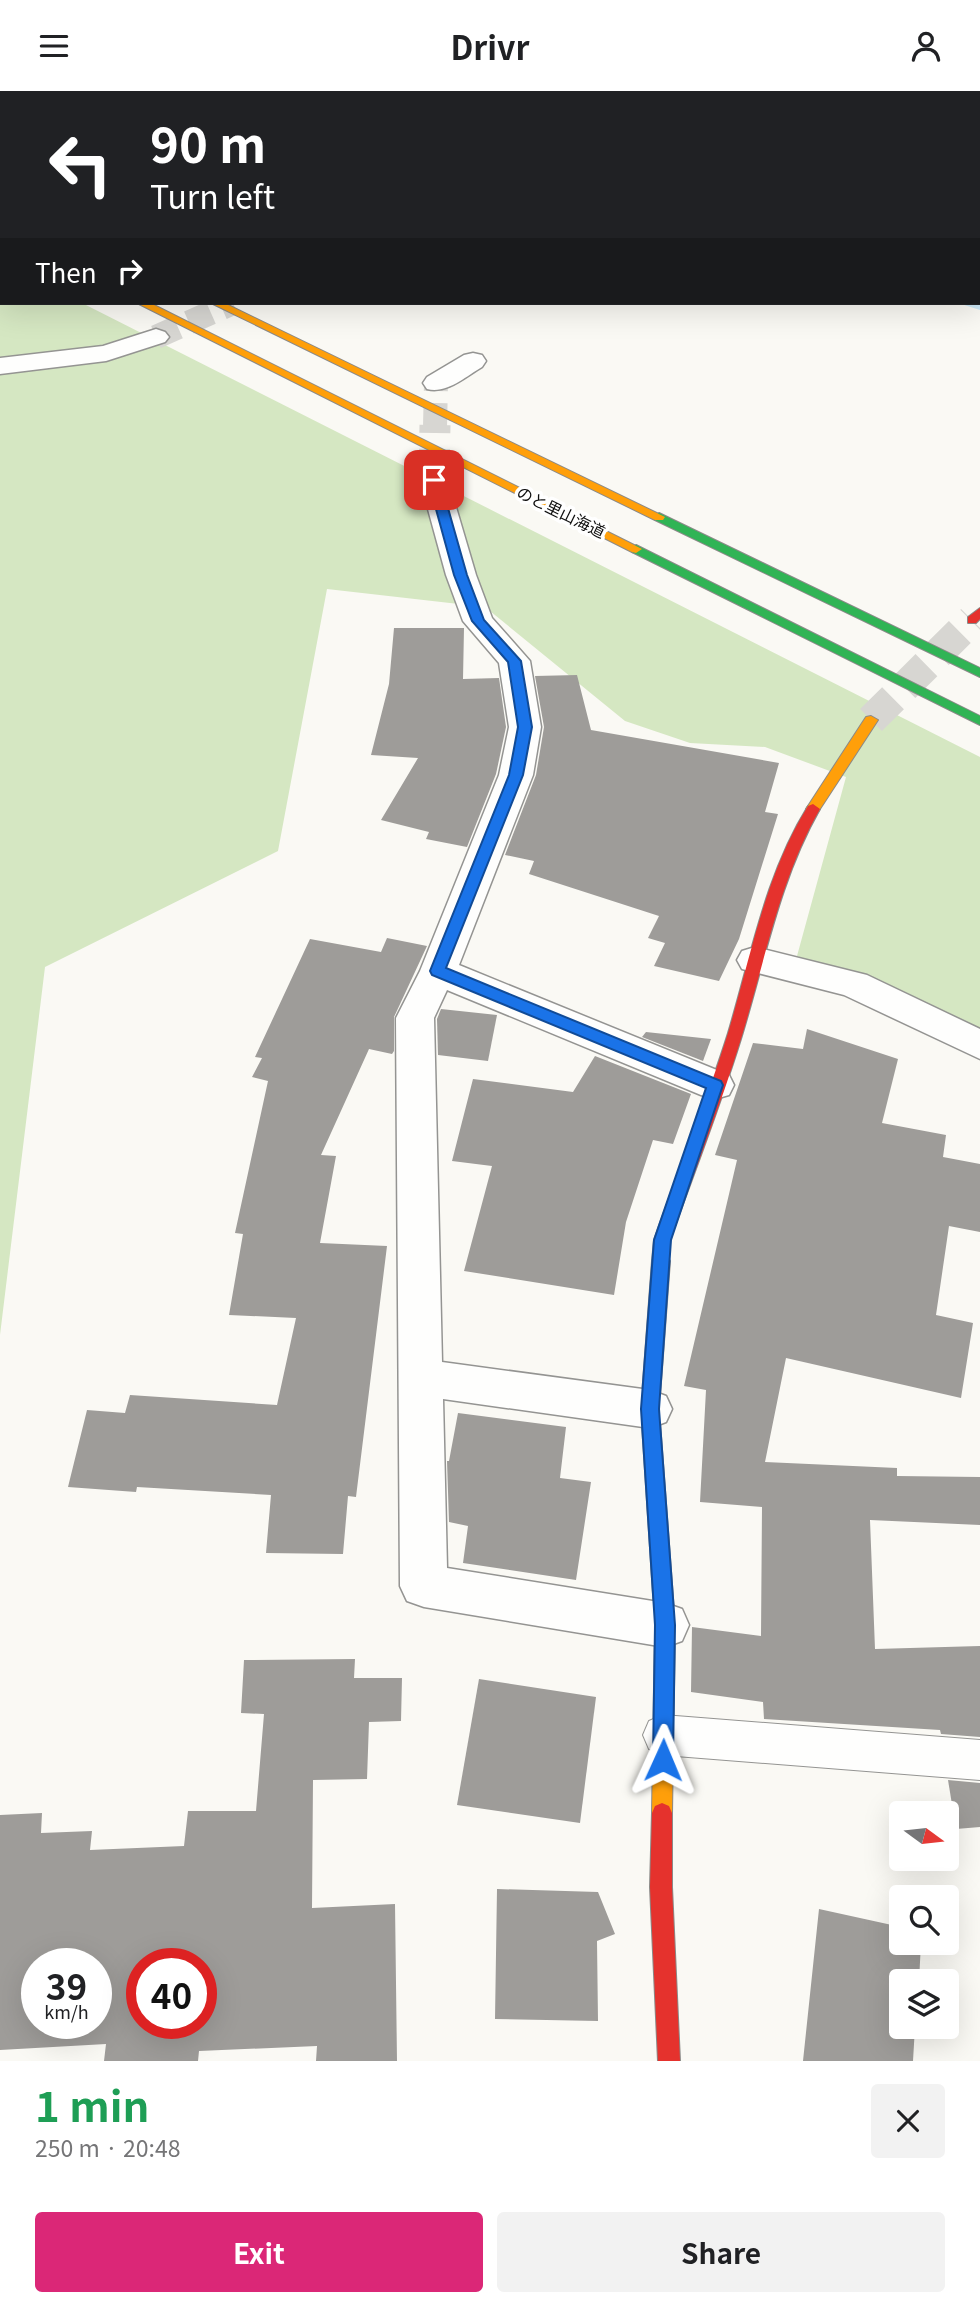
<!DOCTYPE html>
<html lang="en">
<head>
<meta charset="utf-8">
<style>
  :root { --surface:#fff; --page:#f2f2f2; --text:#202124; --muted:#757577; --accent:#db2777 }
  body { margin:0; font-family:Georgia,"Noto Sans JP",serif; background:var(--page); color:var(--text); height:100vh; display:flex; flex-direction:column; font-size:26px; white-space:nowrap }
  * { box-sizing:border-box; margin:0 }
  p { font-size:23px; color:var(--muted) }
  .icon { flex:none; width:38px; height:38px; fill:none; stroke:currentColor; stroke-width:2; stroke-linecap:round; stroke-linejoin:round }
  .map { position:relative; height:1970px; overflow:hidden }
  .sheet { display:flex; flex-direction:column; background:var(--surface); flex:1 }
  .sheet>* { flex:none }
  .banner { position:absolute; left:0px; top:0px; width:980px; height:214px; box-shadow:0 7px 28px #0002; background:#202124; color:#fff; overflow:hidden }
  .needle { width:46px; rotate:105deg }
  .fabs { position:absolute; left:889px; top:1710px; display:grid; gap:14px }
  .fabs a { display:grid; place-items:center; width:70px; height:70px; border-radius:7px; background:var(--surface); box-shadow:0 7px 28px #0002; font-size:35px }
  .speed { position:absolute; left:21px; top:1857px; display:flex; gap:14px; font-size:35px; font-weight:700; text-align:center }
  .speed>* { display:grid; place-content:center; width:91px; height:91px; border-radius:50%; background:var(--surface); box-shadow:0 7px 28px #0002; line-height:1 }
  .speed small { font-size:18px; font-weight:400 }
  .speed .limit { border:10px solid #d22; background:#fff; color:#111 }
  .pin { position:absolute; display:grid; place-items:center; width:60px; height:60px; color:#fff; margin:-30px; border-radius:14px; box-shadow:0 4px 10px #0006 }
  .me { position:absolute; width:77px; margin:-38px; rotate:1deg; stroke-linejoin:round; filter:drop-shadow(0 0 5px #0008) }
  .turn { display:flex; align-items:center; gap:24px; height:147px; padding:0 35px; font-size:32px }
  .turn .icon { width:91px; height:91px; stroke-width:2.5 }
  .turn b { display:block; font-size:49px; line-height:60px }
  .then { display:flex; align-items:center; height:66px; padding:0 35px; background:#0003; gap:14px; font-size:26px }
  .round { display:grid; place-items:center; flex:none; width:74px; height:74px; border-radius:7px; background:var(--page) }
  .overview { display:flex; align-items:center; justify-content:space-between; height:119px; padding:0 35px }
  h1 { font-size:42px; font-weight:700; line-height:52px; color:#1e9e55 }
  .primary-button { display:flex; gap:14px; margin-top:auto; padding:14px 35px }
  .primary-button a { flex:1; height:80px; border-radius:7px; background:var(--accent); color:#fff; font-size:28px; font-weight:700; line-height:80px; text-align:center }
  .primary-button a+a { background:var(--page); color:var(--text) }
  header { display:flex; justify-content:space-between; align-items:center; height:91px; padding:0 35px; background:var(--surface); font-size:32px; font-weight:700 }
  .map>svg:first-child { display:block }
</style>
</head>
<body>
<header><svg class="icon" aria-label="menu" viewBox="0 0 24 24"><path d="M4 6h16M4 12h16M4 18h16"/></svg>Drivr<svg class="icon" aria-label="person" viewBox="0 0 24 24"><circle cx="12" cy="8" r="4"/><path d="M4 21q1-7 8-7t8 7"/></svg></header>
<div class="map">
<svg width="980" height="1970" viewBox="0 0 980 1970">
  <rect width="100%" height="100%" fill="#faf9f4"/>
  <polygon fill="#d5e7c2" points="0,170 2,212 82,212 980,666 980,940 797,865 846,686 765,656 690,652 625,630 485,516 327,498 278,760 45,876 0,1244"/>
  <polygon fill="#cae6f4" points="458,0 980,0 980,219 958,212 978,212 978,2"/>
  <g fill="#9e9c99" fill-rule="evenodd">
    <polygon points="394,537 464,537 463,588 499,587 506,636 496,683 467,756 426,748 429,741 381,729 418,667 371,664 389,593"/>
    <polygon points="577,584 591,639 779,672 765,721 778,723 739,848 719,890 654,875 665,852 648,847 659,825 529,783 534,770 505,764 536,684 544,636 535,585"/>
    <polygon points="387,847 427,855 394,926 394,960 392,963 369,958 321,1064 336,1065 320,1152 387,1155 356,1406 348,1405 343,1463 266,1462 271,1404 137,1396 136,1401 68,1396 87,1319 125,1322 130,1304 277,1314 296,1227 229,1224 243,1143 235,1142 268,990 252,986 262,967 255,966 310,848 381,861"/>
    <polygon points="441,918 497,924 488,970 438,964 437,928"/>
    <polygon points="807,938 898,968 882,1032 946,1044 943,1066 980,1073 980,1141 949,1135 936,1224 973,1232 961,1307 786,1267 765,1371 897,1377 897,1385 980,1386 980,1434 870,1429 875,1558 980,1555 980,1646 941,1643 940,1639 764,1628 763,1611 691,1601 692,1536 761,1545 762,1416 700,1411 706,1299 684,1295 737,1069 715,1064 753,952 803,958"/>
    <polygon points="646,941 711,948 703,970 642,946"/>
    <polygon points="595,965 691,1003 673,1053 653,1049 626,1131 614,1204 464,1180 492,1075 452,1070 473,988 573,1001"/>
    <polygon points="458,1322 566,1336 560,1387 591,1391 576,1489 463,1472 468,1435 449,1431 447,1370 449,1370"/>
    <path d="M 355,1568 L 354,1587 L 402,1587 L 401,1630 L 369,1631 L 367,1688 L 313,1689 L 312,1817 L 395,1813 L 397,1970 L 316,1970 L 317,1955 L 199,1960 L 198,1970 L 104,1970 L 106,1953 L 0,1959 L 0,1724 L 42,1722 L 41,1742 L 92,1740 L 90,1759 L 184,1755 L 188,1720 L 256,1720 L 264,1623 L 241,1622 L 244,1569 ZM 37,1872 L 96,1872 L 96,1932 L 37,1932 ZM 142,1872 L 201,1872 L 201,1932 L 142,1932 Z"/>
    <polygon points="479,1588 596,1606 580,1732 457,1714"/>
    <polygon points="948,1689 980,1692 980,1736 956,1738"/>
    <polygon points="497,1798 598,1801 615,1843 597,1850 598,1930 495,1928"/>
    <polygon points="819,1818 901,1836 901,1852 921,1852 919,1890 901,1890 901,1936 915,1936 913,1970 803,1970"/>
  </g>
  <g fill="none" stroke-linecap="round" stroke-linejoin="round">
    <g stroke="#d7d6d2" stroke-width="24" stroke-dasharray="24 12" stroke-linecap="butt">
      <polyline points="156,246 233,212"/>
      <polyline points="435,336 436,292"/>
    </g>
    <polyline stroke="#d7d6d2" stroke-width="31" stroke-dasharray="31 16" stroke-linecap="butt" points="434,389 435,334"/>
    <polyline stroke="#d7d6d2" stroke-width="31" stroke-dasharray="31 16" stroke-linecap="butt" points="871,629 972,529"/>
    <g stroke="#949492" stroke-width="2">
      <polygon id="lane" points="663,1624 980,1649 980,1689 663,1664 649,1658 643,1644 649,1630"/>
    </g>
    <g stroke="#949492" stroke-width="3">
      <g id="street">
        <polygon points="156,238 165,241 169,246 165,251 106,270 0,283 0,267 103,255"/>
        <path d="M 473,262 L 482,264 L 486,270 L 482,276 C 465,286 447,303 427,298 L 423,292 L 427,286 L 464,264 Z"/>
        <polygon points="434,380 444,383 448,389 476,484 492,527 530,570 541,636 533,684 459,874 729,984 734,994 729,1004 715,1008 701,1004 447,899 434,927 442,1271 650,1299 666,1305 672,1318 666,1331 650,1337 443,1308 447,1477 665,1512 682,1518 689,1534 682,1550 665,1556 424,1516 407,1510 400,1495 396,927 420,880 499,684 509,636 499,572 463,530 446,484 420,389 424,383"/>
        <polygon points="755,856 867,884 980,938 980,968 844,904 742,878 737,869 742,860"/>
      </g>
    </g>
    <g stroke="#8b8a88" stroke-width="2">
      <g id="fast">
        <polygon points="0,137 2,137 2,144 0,143"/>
        <polygon points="659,422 980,577 980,586 655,429 653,426"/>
        <polygon points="636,454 980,625 980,634 632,461 630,458"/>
      </g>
    </g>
    <g stroke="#8b8a88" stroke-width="2">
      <g id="slow">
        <polygon points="0,102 2,103 2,109 0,108"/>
        <polygon points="137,212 150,212 642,458 636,462 632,461"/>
        <polygon points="211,212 224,212 665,426 663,429 655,429"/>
        <polygon points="871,625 878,629 818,721 808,721 806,718 808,715 866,626"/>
        <polygon points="661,1163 667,1165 670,1170 659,1318 675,1534 672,1722 669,1729 662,1732 655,1729 652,1722 655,1534 641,1318 652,1170 655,1165"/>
      </g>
    </g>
    <g stroke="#8b8a88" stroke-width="2">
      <g id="jam">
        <polygon points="980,517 980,528 976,532 968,532 968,526"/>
        <path d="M 813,713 L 820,718 C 779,790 765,870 741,948 C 720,1016 694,1082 670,1149 L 667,1175 L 661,1177 L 655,1175 L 652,1170 L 654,1149 C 678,1080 706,1012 728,942 C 751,865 765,784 808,715 Z"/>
        <polygon points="662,1712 669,1715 672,1722 672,1796 680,1970 658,1970 650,1796 652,1722 655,1715"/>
      </g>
    </g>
    <use href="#lane" fill="#fefefd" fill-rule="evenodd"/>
    <use href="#street" fill="#fefefd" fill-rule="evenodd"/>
    <use href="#fast" fill="#30b455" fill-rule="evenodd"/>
    <use href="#slow" fill="#ff9f0a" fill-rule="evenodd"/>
    <use href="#jam" fill="#e5322d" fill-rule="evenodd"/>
  </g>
  <polygon fill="#1a73e8" stroke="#114b97" stroke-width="2" points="434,386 440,389 467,484 484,529 521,570 532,636 523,684 446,877 721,990 723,994 671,1149 659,1318 675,1534 673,1669 670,1676 663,1679 656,1676 653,1669 655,1534 641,1318 654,1149 706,997 432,884 430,880 509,684 518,636 508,571 472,530 454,484 428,389"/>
  <g text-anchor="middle" stroke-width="7" stroke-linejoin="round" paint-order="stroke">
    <g font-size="16" fill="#0e0e0e" stroke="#fff">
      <text transform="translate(561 421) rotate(26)" y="6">のと里山海道</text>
    </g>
  </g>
</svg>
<div class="fabs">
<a><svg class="needle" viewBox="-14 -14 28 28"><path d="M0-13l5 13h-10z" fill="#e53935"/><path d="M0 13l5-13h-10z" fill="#757577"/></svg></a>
<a><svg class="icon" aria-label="search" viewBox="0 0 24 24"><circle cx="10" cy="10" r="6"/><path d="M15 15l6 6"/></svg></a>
<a><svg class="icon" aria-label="layers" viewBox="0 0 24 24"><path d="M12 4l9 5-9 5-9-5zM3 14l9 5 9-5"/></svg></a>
</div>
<div class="speed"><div>39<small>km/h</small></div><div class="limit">40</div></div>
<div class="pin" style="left:434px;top:389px;background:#d93025"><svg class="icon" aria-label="arrive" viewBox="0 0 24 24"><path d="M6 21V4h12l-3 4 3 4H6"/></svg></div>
<svg class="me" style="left:663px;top:1669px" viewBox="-20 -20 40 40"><path d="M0-17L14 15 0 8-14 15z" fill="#1a73e8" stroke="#fff" stroke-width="4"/></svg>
<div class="banner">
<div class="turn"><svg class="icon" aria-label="left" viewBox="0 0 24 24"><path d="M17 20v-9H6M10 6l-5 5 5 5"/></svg><div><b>90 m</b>Turn left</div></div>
<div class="then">Then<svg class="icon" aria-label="right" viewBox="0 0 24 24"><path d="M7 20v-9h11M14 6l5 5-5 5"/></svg></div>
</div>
</div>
<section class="sheet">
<div class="overview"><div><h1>1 min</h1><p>250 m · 20:48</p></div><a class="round"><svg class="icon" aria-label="close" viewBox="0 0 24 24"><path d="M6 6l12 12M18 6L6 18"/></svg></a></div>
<div class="primary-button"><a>Exit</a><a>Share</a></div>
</section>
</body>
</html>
